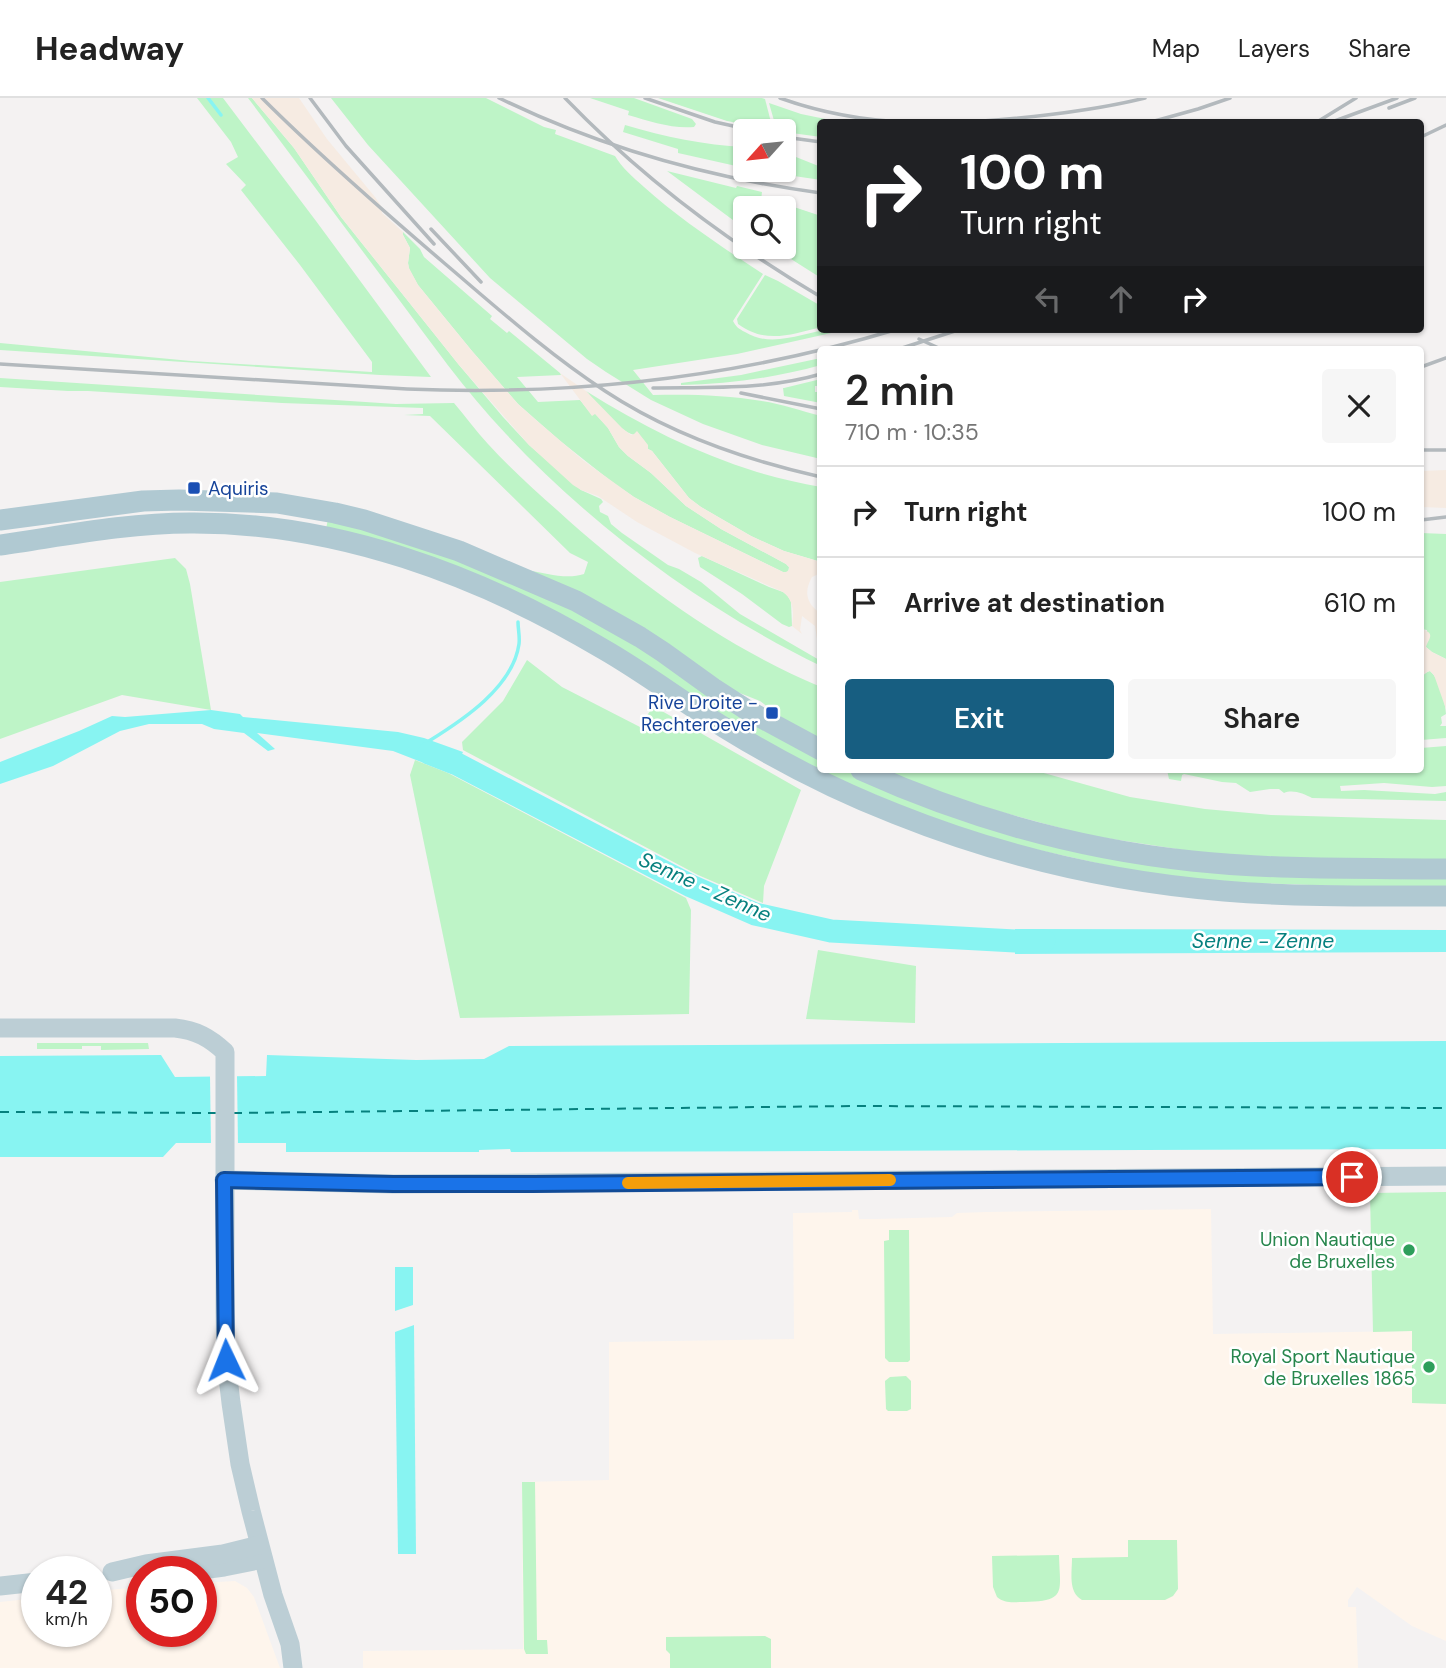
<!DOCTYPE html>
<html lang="en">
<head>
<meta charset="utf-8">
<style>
  :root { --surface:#fff; --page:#f6f6f6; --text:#222; --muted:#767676; --line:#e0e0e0; --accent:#175e81 }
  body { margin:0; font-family:"DM Sans",sans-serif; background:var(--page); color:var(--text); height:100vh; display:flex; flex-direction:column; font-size:26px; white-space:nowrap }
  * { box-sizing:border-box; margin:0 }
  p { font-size:23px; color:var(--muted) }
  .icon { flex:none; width:38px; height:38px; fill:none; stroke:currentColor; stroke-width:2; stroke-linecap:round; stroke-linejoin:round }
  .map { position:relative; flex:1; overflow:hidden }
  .sheet { position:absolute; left:817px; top:248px; width:607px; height:427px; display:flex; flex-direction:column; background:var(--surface); border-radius:7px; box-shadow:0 2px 5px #0004 }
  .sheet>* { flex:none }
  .banner { position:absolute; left:817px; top:21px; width:607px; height:214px; border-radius:7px; box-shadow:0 2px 5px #0004; background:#202124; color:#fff; overflow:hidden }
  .needle { width:46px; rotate:243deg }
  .controls { position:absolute; left:733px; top:21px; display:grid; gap:14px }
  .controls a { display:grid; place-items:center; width:63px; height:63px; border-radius:7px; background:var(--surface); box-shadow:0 2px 5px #0004; font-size:35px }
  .speed { position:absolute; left:21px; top:1458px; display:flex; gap:14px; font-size:35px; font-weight:700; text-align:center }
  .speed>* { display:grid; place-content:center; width:91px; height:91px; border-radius:50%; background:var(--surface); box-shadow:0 2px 5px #0004; line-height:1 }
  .speed small { font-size:18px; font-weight:400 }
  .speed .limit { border:10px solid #d22; background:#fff; color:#111 }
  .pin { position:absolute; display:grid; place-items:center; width:60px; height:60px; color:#fff; margin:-30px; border:4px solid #fff; border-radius:50%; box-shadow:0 2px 7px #0007 }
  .me { position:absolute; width:77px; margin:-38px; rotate:358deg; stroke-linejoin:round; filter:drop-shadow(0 0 5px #0008) }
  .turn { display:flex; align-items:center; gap:24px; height:147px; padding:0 28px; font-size:32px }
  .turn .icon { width:91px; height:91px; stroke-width:2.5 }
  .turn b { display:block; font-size:49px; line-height:60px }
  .lanes { display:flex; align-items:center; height:66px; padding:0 28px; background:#0003; justify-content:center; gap:35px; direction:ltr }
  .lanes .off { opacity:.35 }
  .round { display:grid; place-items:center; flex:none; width:74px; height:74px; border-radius:7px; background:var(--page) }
  .headline { display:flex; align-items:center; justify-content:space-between; height:119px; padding:0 28px }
  h1 { font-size:42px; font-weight:600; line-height:52px }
  .primary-button { display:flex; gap:14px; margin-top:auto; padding:14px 28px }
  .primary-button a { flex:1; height:80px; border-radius:7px; background:var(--accent); color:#fff; font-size:28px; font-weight:600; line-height:80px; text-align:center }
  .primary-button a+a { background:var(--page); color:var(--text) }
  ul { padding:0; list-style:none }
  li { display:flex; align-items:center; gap:21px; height:91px; padding:0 28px; border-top:2px solid var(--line) }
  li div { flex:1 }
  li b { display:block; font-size:26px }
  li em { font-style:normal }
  header { display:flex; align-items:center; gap:42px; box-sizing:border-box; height:98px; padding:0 35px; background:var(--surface); border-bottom:2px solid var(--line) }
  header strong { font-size:33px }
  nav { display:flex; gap:38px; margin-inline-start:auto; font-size:24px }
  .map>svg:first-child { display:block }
</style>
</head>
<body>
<header>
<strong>Headway</strong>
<nav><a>Map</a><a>Layers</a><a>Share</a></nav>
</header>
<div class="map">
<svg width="1446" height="1570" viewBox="0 0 1446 1570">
  <rect width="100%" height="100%" fill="#f4f2f2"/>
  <g fill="#fef5ec">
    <polygon points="1211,1111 1213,1236 1412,1233 1412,1305 1446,1306 1446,1543 1412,1528 1357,1489 1348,1502 1348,1509 1356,1509 1358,1570 363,1570 363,1553 523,1551 522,1384 609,1382 609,1244 794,1241 793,1115 852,1114 852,1112 858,1112 859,1121 875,1121 952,1119 957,1115 987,1114"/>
    <polygon points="235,1483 247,1490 254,1499 280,1570 0,1570 0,1504 37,1500 37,1533 96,1533 96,1493 142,1489 142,1533 201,1533 201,1485"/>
  </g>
  <g fill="#bef4c7">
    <polygon points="197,0 223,0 316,123 431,279 380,277 0,252 0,245 191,263 372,274 372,264 300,167 241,92 246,87 226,66 238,59 231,44"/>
    <path d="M 248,0 L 252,0 L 294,50 L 341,119 L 459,267 L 503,319 L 529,347 L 581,392 L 601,401 L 603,404 L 599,408 L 600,414 L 608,418 L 611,426 L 622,435 L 668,467 L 679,471 L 701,484 L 740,516 L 821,563 L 821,568 C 704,511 595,431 506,336 C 465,293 430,243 394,195 C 345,130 297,65 248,0 Z"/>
    <path d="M 331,0 L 486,0 L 544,29 L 556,32 L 555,36 L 615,58 C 622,70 633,79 644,89 C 681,122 722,149 763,176 L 733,223 C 736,229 739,231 745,234 C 772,251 803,234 832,231 C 837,231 843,231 849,231 L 737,256 L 633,272 L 653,297 C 690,296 726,297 762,303 C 782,306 801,313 821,318 L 821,361 L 762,347 L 703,326 L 651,302 L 606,274 L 587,261 L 490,180 L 368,47 Z"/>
    <path d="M 590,0 L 634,0 L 692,21 L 696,26 L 694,29 C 672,31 649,23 628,17 L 629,13 Z"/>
    <polygon points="658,0 762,0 765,1 773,32 727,23"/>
    <polygon points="769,5 801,16 840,24 821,24 821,39 777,33"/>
    <path d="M 625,27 C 665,39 704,47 745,49 L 745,70 L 678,55 L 678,51 L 623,34 Z"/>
    <polygon points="791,57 821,69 821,82 754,72 766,72 783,75 787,70"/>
    <polygon points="667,73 736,90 737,88 762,94 761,102 791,108 821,118 821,180 772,149 784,149 784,110 746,110 745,131"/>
    <polygon points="403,134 420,151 424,159 492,218 490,221 507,235 509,233 560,275 561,277 517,279 538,304 580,302 592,317 595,315 608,330 619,349 628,358 651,375 686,408 721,431 786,466 789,469 788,474 783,474 670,419 634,399 612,384 559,342 518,306 472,253 418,187 409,171 408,165 410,150 403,137"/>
    <path d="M 765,177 L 778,183 L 821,208 L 821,229 C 790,237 765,246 738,226 L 737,221 Z"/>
    <path d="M 821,260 L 821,267 C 774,280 729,286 681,287 L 681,285 L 741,277 Z"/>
    <path d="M 0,280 L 396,306 L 454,305 C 465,318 476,333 488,346 C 509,369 533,391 557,412 C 635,483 723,548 821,589 L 821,643 L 798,632 L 760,603 L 727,590 L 527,472 C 546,475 566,482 584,476 L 588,464 L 570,455 L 430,318 L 404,317 L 423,316 L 423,310 L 282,305 L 88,293 L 68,293 L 0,289 Z"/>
    <polygon points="821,281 821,288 815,288 815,294 821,294 821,305 784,298 783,290 784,290"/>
    <path d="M 586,293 C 640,327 696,355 757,374 C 778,380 800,385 821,389 L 821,464 L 784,453 L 751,438 L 701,409 L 689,400 L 652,353 L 648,351 L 637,334 L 634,337 C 617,332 598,306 586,293 Z"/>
    <polygon points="328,421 457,459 588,518 821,660 821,672 845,672 885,690 1061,747 1446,777 1446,792 1173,782 971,737 797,664 645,570 326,431"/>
    <polygon points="1421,435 1446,436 1446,561 1432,554 1426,549 1427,532 1421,531"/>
    <polygon points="702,458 769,489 783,494 788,498 791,504 792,528 789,529 782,526 742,496 700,469 698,460"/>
    <polygon points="175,460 186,471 190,486 211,612 122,597 0,641 0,484"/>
    <polygon points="527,562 562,589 640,629 653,608 801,692 764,788 763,805 698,777 463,652 462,644 503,603"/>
    <path d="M 1430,573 C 1440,582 1445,602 1446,616 L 1441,619 L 1442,625 L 1440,628 L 1446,628 L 1446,640 L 1421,642 L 1421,586 C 1422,579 1423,575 1430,573 Z"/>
    <path d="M 1446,648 L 1446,688 L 1432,689 L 1384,685 L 1340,688 L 1341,693 L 1364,692 L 1435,696 L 1446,694 L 1446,703 L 1312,700 C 1304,696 1293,691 1284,695 L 1279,691 L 1270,691 L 1250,694 L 1236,685 L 1222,684 L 1184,676 L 1182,677 L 1181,683 L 1169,681 L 1167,672 L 1421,672 L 1421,650 Z"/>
    <polygon points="415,662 448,675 686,800 691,812 689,916 460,920 410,677"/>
    <polygon points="883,672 1033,672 1130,699 1205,711 1271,717 1446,722 1446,762 1328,762 1203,755 1086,737 968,705"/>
    <polygon points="818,852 916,868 915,925 806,921"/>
    <polygon points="37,945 148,945 149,951 101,952 101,948 82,948 82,951 37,951"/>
    <polygon points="1446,1094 1446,1306 1412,1305 1412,1233 1373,1234 1370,1095"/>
    <polygon points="889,1132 909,1132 910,1262 908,1264 889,1264 885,1260 884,1143 889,1142"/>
    <polygon points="906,1278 911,1283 911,1311 907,1313 888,1313 886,1311 885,1283 890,1279"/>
    <polygon points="522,1384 535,1384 537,1542 547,1542 548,1556 526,1556 524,1551"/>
    <path d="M 1128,1442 L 1177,1442 L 1178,1491 L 1173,1498 L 1165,1502 L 1082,1502 C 1068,1494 1072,1475 1072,1460 L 1128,1459 Z"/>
    <path d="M 1059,1457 C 1060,1495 1067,1503 1024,1504 C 1014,1504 1005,1506 997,1499 L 993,1489 L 992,1458 Z"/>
    <polygon points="765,1538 771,1541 771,1570 670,1570 670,1556 666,1552 666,1539"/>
  </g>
  <g fill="#f6ebe2">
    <path d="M 252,0 L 299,0 L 327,41 L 375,99 L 383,111 L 382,115 L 403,134 L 403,137 L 410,150 L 408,165 L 409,170 L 418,187 L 472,253 L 518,306 L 536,322 L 584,363 L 634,399 L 670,419 L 783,474 L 786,474 L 789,472 L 789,469 L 786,466 L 721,431 L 686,408 L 651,375 L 628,358 L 619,349 L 608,330 L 595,316 L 592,318 L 560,275 L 586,293 L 622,330 L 631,337 L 634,336 L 637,333 L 648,347 L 648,351 L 652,353 L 689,400 L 701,409 L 751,438 L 784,453 L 821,464 L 821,475 L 812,479 C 803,495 807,506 821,516 L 821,543 L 817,541 L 815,528 L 802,518 L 800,532 L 802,536 L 792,528 C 794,515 794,502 783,494 L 695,455 L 637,424 L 598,398 L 581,392 L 573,387 L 529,347 L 459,267 L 341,119 L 294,50 Z"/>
    <polygon points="1446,372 1446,410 1421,409 1421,373"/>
    <path d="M 1421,531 C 1436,535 1429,540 1426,549 L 1432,554 L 1446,561 L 1446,611 L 1434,577 L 1430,573 C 1423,575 1422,579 1421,585 Z"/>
  </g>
  <g fill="#88f4f2">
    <polygon points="211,612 240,616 243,619 398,634 424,640 463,654 452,676 393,653 257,635 275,651 268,653 244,635 214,631 202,626 149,626 120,633 53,668 0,686 0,664 79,633 112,618 125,619"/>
    <polygon points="1015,831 1446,832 1446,854 1015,856"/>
    <polygon points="1446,943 1446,1051 511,1054 510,1051 479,1052 479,1054 286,1054 286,1045 176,1045 163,1059 0,1059 0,958 161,957 175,979 266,978 267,957 416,962 484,961 509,948"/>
    <polygon points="395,1169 413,1169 413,1207 395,1213"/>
    <polygon points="414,1227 416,1456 398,1456 395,1234"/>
  </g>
  <polygon fill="#f4f2f2" points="210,978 237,978 238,1048 211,1048"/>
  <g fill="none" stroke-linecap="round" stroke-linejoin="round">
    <g stroke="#88f4f2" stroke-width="3.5">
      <polyline points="208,0 221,17"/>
      <path d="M 429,643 C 463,622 513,589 519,546 C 520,539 518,531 518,524"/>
    </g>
    <polyline stroke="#88f4f2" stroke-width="23" points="429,655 457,666 691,788 755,816 831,833 1015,843 1044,843"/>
    <g stroke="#06807e" stroke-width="2" stroke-dasharray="9 7" stroke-linecap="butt">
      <polyline points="0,1014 216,1015"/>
      <polyline points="233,1015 853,1008 1446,1010"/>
    </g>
    <g stroke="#bcced5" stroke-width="19">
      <path d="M 0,930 L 175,930 C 196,932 210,940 225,954 L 225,1214 L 226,1262 L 231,1305 L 240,1366 L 251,1413 L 273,1497 L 290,1546 L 293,1570"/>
      <polyline points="224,1082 393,1086 533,1085 1446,1078"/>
      <polyline points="209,1471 224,1469 263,1461"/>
      <polyline points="112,1474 146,1466 223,1456 259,1447"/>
      <polyline points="0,1488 37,1484"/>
    </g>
    <g stroke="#b0c9d2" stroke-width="21">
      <polyline points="0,422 143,403 179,402 277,405 335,415 364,422 459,453 576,503 640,539 663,554 713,590 747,612 821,652"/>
      <path d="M 0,447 C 63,438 126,425 190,425 C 336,424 479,477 603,551 C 645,575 684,605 725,630 C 780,664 837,693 896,716 C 1001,758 1112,784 1224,793 C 1297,799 1372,798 1446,798"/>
      <path d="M 861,672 C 965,719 1078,751 1192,763 C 1276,772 1361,770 1446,771"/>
    </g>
    <g stroke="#b3b9bd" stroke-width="3.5">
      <path d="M 262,0 C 320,58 381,111 443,164 C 496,209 547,255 605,293 C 670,336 745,362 821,379"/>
      <polyline points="310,0 346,48 434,146"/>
      <path d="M 499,0 C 600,49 709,80 821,95"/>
      <path d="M 565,0 C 640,78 728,144 821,199"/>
      <polyline points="645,0 715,24 756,33"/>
      <path d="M 780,0 C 819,14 861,22 904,24"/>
      <polyline points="1389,10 1415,0"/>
      <path d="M 970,24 C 1028,20 1088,14 1145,0"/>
      <polyline points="1151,24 1198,11 1230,0"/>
      <polyline points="1317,24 1356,0"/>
      <polyline points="1332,24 1397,0"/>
      <polyline points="784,39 821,44"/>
      <polyline points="1421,39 1446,27"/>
      <polyline points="431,131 481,184"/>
      <polyline points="919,241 943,252"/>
      <polyline points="896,252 961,231"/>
      <path d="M 0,266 L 407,291 C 572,298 739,279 898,231"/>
      <polyline points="1421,269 1446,260"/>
      <path d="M 653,290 C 710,289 766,292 821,276"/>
      <polyline points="741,295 821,311"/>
      <polyline points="1421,352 1446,352"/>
      <polyline points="1421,422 1446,419"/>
    </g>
  </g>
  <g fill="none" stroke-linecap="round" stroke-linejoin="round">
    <g stroke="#114b97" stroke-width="18">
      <polyline id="route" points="226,1262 224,1082 393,1086 533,1086 1352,1079"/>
    </g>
    <use href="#route" stroke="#1a73e8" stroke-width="12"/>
    <polyline stroke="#f59e0b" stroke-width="12" points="628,1085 890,1082"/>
  </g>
  <g fill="#1a4fb4" stroke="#fff" stroke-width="2.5">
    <rect x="187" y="383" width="14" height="14" rx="3.5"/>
    <rect x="765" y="608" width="14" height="14" rx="3.5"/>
  </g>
  <g fill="#2e9e5b" stroke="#fff" stroke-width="2.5">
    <circle cx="1409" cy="1152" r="7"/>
    <circle cx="1429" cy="1269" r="7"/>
  </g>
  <g text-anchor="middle" stroke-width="5" stroke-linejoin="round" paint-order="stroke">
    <g font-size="19" fill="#164399" stroke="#fff" text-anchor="start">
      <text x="208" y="397">Aquiris</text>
      <text x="758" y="611" text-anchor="end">Rive Droite -<tspan x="758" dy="22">Rechteroever</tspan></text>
    </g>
    <g font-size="19" fill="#27864d" stroke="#fff" text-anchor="end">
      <text x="1395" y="1148">Union Nautique<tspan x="1395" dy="22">de Bruxelles</tspan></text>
      <text x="1415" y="1265">Royal Sport Nautique<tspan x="1415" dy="22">de Bruxelles 1865</tspan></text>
    </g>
    <g font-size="21" font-style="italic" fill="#06807e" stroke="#fff">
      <text transform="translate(705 789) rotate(24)" y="7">Senne - Zenne</text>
      <text x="1263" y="850">Senne - Zenne</text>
    </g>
  </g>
</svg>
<div class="controls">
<a><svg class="needle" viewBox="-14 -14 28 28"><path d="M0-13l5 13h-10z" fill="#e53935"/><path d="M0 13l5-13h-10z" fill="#767676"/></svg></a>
<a><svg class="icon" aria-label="search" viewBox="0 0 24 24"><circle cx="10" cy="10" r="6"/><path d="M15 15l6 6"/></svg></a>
</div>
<div class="speed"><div>42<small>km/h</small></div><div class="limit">50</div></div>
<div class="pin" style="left:1352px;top:1079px;background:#d93025"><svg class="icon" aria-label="arrive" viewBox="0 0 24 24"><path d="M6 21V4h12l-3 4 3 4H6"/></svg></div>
<svg class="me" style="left:226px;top:1262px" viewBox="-20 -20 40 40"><path d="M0-17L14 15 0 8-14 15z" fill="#1a73e8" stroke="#fff" stroke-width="4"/></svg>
<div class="banner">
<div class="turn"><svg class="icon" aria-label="right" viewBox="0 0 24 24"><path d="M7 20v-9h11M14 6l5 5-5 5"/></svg><div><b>100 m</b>Turn right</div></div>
<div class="lanes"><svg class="icon off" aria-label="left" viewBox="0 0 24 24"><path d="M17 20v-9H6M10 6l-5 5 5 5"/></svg><svg class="icon off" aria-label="ahead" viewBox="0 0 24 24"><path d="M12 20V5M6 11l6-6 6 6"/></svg><svg class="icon" aria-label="right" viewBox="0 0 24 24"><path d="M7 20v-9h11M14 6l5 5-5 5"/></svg></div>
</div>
<section class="sheet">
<div class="headline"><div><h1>2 min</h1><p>710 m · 10:35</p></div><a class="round"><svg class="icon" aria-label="close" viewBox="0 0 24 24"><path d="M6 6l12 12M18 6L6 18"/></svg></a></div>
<ul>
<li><svg class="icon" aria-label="right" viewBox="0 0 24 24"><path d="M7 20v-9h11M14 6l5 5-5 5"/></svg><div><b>Turn right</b></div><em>100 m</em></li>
<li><svg class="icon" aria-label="arrive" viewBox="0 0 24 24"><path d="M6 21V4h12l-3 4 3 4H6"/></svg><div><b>Arrive at destination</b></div><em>610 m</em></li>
</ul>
<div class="primary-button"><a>Exit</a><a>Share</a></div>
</section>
</div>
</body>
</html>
